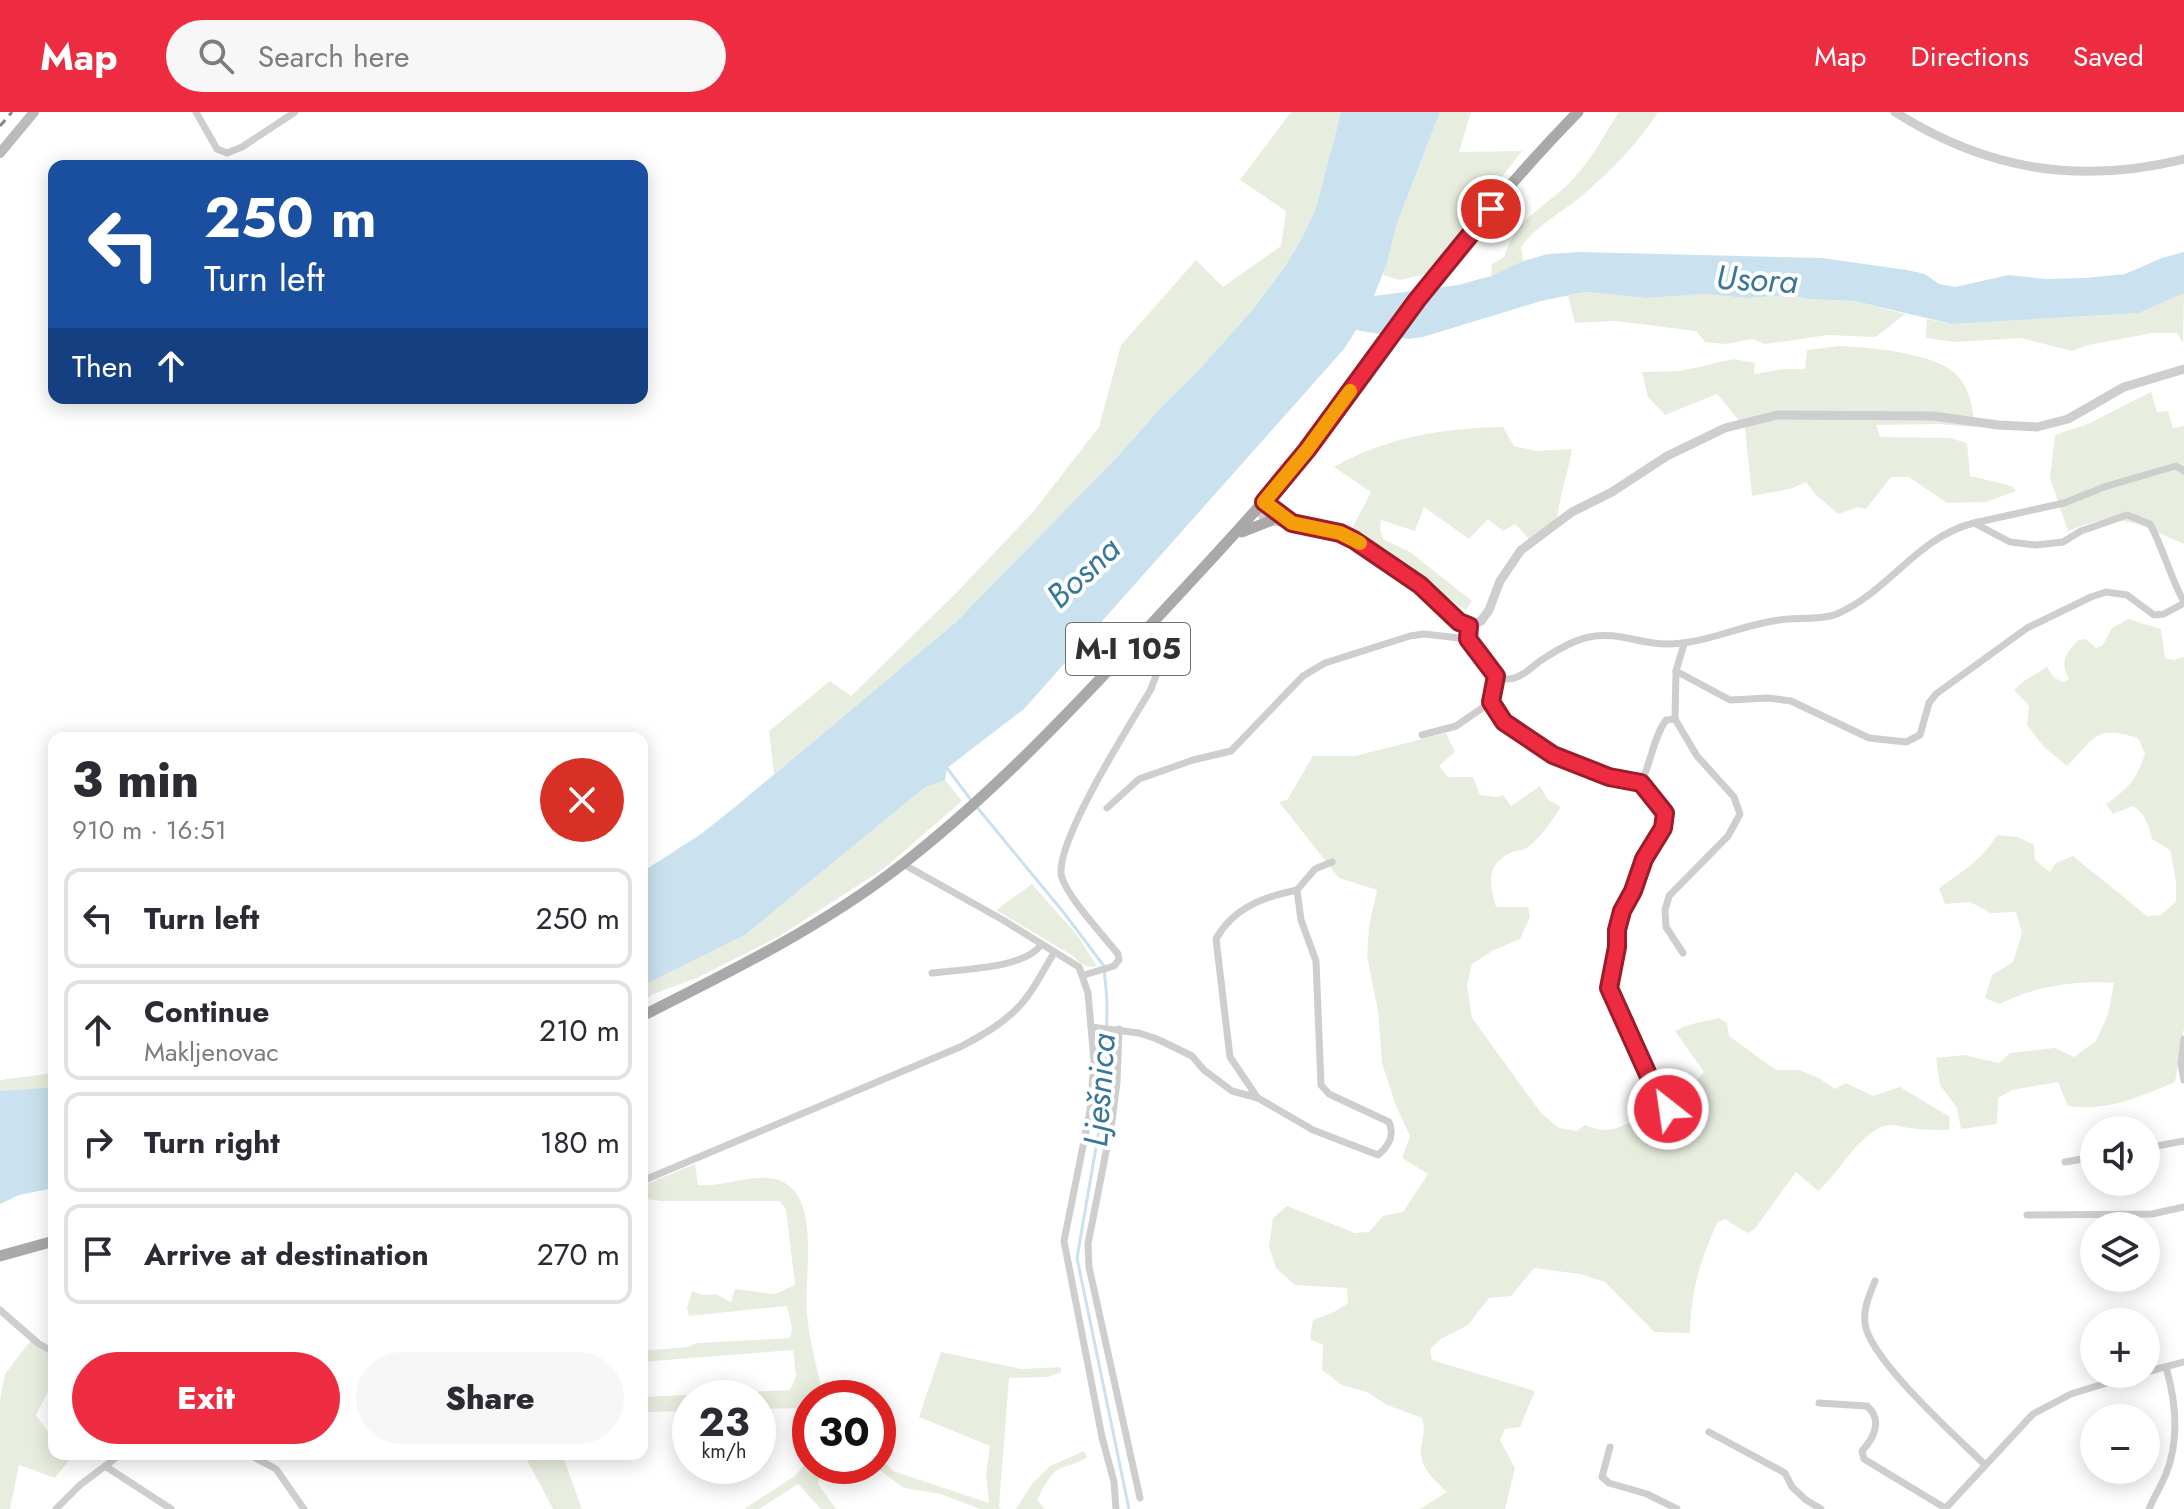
<!DOCTYPE html>
<html lang="en">
<head>
<meta charset="utf-8">
<style>
  :root { --surface:#fff; --page:#f7f7f7; --text:#2b2b33; --muted:#7c7c81; --line:#e1e1e2; --accent:#ee2c41 }
  body { margin:0; font-family:Jost,sans-serif; background:var(--page); color:var(--text); height:100vh; display:flex; flex-direction:column; font-size:30px; white-space:nowrap }
  * { box-sizing:border-box; margin:0 }
  p { font-size:26px; color:var(--muted) }
  .icon { flex:none; width:44px; height:44px; fill:none; stroke:currentColor; stroke-width:2; stroke-linecap:round; stroke-linejoin:round }
  .map { position:relative; flex:1; overflow:hidden }
  .side { position:absolute; left:48px; top:620px; width:600px; height:728px; display:flex; flex-direction:column; background:var(--surface); border-radius:16px; box-shadow:0 4px 20px #0003 }
  .side>* { flex:none }
  .banner { position:absolute; left:48px; top:48px; width:600px; height:244px; border-radius:16px; box-shadow:0 4px 20px #0003; background:#1a4fa0; color:#fff; overflow:hidden }
  .fabs { position:absolute; left:2080px; top:1004px; display:grid; gap:16px }
  .fabs a { display:grid; place-items:center; width:80px; height:80px; border-radius:50%; background:var(--surface); box-shadow:0 4px 20px #0003; font-size:40px }
  .speed { position:absolute; left:672px; top:1268px; display:flex; gap:16px; font-size:40px; font-weight:700; text-align:center }
  .speed>* { display:grid; place-content:center; width:104px; height:104px; border-radius:50%; background:var(--surface); box-shadow:0 4px 20px #0003; line-height:1 }
  .speed small { font-size:20px; font-weight:400 }
  .speed .limit { border:12px solid #d22; background:#fff; color:#111 }
  .pin { position:absolute; display:grid; place-items:center; width:68px; height:68px; color:#fff; margin:-34px; border:4px solid #fff; border-radius:50%; box-shadow:0 2px 8px #0007 }
  .me { position:absolute; width:88px; margin:-44px; rotate:330deg; stroke-linejoin:round; filter:drop-shadow(0 0 6px #0008) }
  .turn { display:flex; align-items:center; gap:28px; height:168px; padding:0 24px; font-size:36px }
  .turn .icon { width:104px; height:104px; stroke-width:2.5 }
  .turn b { display:block; font-size:56px; line-height:68px }
  .then { display:flex; align-items:center; height:76px; padding:0 24px; background:#0003; gap:16px; font-size:30px }
  .round { display:grid; place-items:center; flex:none; width:84px; height:84px; border-radius:42px; background:var(--page) }
  .head { display:flex; align-items:center; justify-content:space-between; height:136px; padding:0 24px }
  h1 { font-size:48px; font-weight:800; line-height:60px }
  .primary-button { display:flex; gap:16px; margin-top:auto; padding:16px 24px }
  .primary-button a { flex:1; height:92px; border-radius:48px; background:var(--accent); color:#fff; font-size:32px; font-weight:800; line-height:92px; text-align:center }
  .primary-button a+a { background:var(--page); color:var(--text) }
  ul { padding:0; list-style:none }
  li { display:flex; align-items:center; gap:24px; height:100px; margin:0 16px 12px; padding:0 8px; border:4px solid var(--line); border-radius:16px }
  li div { flex:1 }
  li b { display:block; font-size:30px }
  li em { font-style:normal }
  header { display:flex; align-items:center; gap:48px; box-sizing:border-box; height:112px; padding:0 40px; background:var(--accent); color:#fff }
  header strong { font-size:38px }
  nav { display:flex; gap:44px; margin-inline-start:auto; font-size:28px }
  .search { width:560px; height:72px; background:var(--page); display:flex; align-items:center; gap:20px; box-sizing:border-box; padding:0 28px; border-radius:44px; color:var(--muted); font-size:30px }
  .map>svg:first-child { display:block }
</style>
</head>
<body>
<header>
<strong>Map</strong>
<div class="search"><svg class="icon" aria-label="search" viewBox="0 0 24 24"><circle cx="10" cy="10" r="6"/><path d="M15 15l6 6"/></svg>Search here</div>
<nav><a>Map</a><a>Directions</a><a>Saved</a></nav>
</header>
<div class="map">
<svg width="2184" height="1397" viewBox="0 0 2184 1397">
  <rect width="100%" height="100%" fill="#fff"/>
  <g fill="#e8eedf">
    <polygon points="1291,0 1341,0 1316,96 1302,126 1284,156 1254,196 1197,260 1165,291 1118,344 956,510 774,662 769,619 830,569 851,584 958,479 1033,400 1099,315 1121,233 1196,148 1223,175 1281,134 1286,99 1240,68"/>
    <polygon points="1440,0 1471,0 1459,40 1522,39 1426,162 1400,168 1383,163 1396,114"/>
    <path d="M 1619,0 L 1658,0 C 1638,32 1607,63 1578,87 C 1559,102 1535,115 1521,135 L 1523,149 L 1491,164 L 1492,152 L 1504,145 C 1517,103 1545,97 1573,67 C 1592,47 1604,23 1619,0 Z"/>
    <polygon points="1585,180 1647,186 1703,182 1747,186 1790,183 1808,187 1854,189 1905,202 1876,225 1828,223 1765,232 1752,227 1726,232 1705,230 1696,219 1616,209 1575,211 1568,184"/>
    <polygon points="2184,181 2183,231 2177,221 2153,221 2088,233 2072,239 2021,226 1957,230 1926,226 1927,207 1952,212 2139,201"/>
    <path d="M 1839,234 C 1868,235 1937,241 1957,263 C 1970,277 1973,297 1975,315 L 1938,312 L 1876,313 L 1880,325 L 1950,326 L 1967,331 L 1970,364 L 2012,374 L 2016,379 L 1986,390 L 1947,391 L 1909,365 L 1891,365 L 1866,397 L 1858,395 L 1838,402 L 1815,382 L 1806,370 L 1790,377 L 1752,384 L 1745,316 L 1717,282 L 1665,303 L 1648,285 L 1642,260 L 1681,259 L 1733,247 L 1755,251 L 1754,262 L 1784,257 L 1805,257 L 1807,238 Z"/>
    <path d="M 2151,280 L 2157,300 L 2168,299 L 2173,316 L 2184,314 L 2184,432 C 2159,422 2134,406 2105,408 C 2093,409 2080,415 2068,419 L 2050,366 L 2055,323 L 2088,312 Z"/>
    <path d="M 1503,315 L 1514,334 L 1536,339 L 1572,337 C 1568,363 1558,386 1557,412 L 1529,427 L 1515,412 L 1503,419 L 1488,407 L 1469,427 L 1424,395 L 1415,419 L 1381,408 L 1380,417 L 1383,427 L 1410,440 L 1472,489 L 1466,498 L 1382,442 L 1349,429 L 1350,420 L 1371,380 L 1334,355 C 1386,325 1444,316 1503,315 Z"/>
    <path d="M 2128,507 L 2161,517 L 2165,546 L 2174,548 L 2184,545 L 2184,916 L 2175,970 C 2140,985 2106,1000 2068,994 L 2058,970 L 2012,978 L 1998,986 L 1997,1012 L 1961,1017 L 1957,996 L 1940,973 L 1936,946 L 1964,943 L 1999,951 L 2010,941 L 2055,936 L 2074,945 L 2096,929 L 2108,902 L 2114,871 C 2075,868 2033,875 1999,892 L 1985,886 L 1992,863 L 2013,850 L 2022,821 L 2016,800 L 1991,801 L 1970,790 L 1945,792 L 1939,776 C 1962,760 1983,747 1997,723 L 2018,725 L 2034,733 L 2035,748 L 2050,760 L 2056,751 L 2073,744 L 2147,804 L 2161,803 L 2176,790 L 2176,769 L 2170,738 L 2152,727 C 2149,714 2145,701 2133,694 L 2113,702 L 2106,692 C 2129,676 2136,668 2145,642 L 2138,626 C 2095,613 2096,625 2067,654 L 2044,635 L 2027,613 L 2029,594 L 2014,578 L 2024,569 L 2047,555 L 2054,566 L 2064,570 L 2069,567 C 2059,549 2066,542 2078,528 L 2086,527 L 2096,536 L 2102,534 L 2112,516 Z"/>
    <path d="M 1446,621 L 1455,640 L 1439,654 L 1448,665 L 1473,665 L 1480,683 L 1497,685 L 1503,683 L 1511,694 L 1540,674 L 1548,688 L 1561,695 C 1552,709 1542,724 1528,735 C 1523,739 1517,738 1510,741 C 1485,753 1490,773 1496,795 L 1528,795 L 1530,805 L 1520,827 L 1492,839 L 1472,852 L 1467,873 L 1472,906 L 1541,1001 L 1559,1016 L 1577,1019 L 1585,1013 C 1614,1025 1618,1012 1641,1007 C 1653,1005 1662,1009 1673,1004 L 1684,983 L 1704,960 L 1675,919 L 1688,913 L 1719,906 L 1727,911 L 1729,924 L 1776,958 L 1799,958 L 1819,966 L 1835,977 L 1846,971 L 1873,984 L 1900,975 L 1950,1005 L 1949,1018 C 1936,1018 1923,1018 1911,1016 C 1905,1016 1898,1013 1892,1013 C 1863,1013 1840,1061 1818,1079 L 1796,1060 L 1754,1118 L 1747,1121 L 1725,1107 L 1717,1111 C 1700,1150 1691,1178 1690,1221 L 1654,1220 L 1605,1170 L 1580,1162 L 1534,1156 L 1511,1184 L 1489,1186 L 1468,1213 L 1441,1227 L 1430,1237 L 1432,1248 L 1535,1279 L 1520,1315 L 1505,1317 L 1500,1328 L 1515,1356 L 1505,1397 L 1420,1397 L 1447,1380 C 1435,1369 1420,1356 1421,1338 C 1422,1324 1426,1322 1422,1306 L 1387,1293 L 1367,1280 L 1342,1273 L 1322,1258 L 1323,1233 L 1310,1227 L 1313,1208 L 1334,1200 L 1348,1191 L 1347,1176 L 1295,1173 L 1276,1156 L 1269,1135 L 1273,1106 L 1287,1094 L 1355,1121 L 1369,1120 L 1383,1104 L 1403,1100 L 1428,1062 L 1402,1046 L 1410,1024 L 1396,994 L 1382,951 L 1378,899 L 1367,844 L 1369,814 L 1377,778 L 1339,766 L 1279,690 L 1287,688 L 1313,644 L 1355,644 Z"/>
    <polygon points="945,668 962,689 882,758 778,825 697,866 653,882 642,890 642,874 745,823 924,676"/>
    <path d="M 1032,772 L 1077,823 L 1097,854 C 1085,856 1081,852 1073,844 L 996,798 Z"/>
    <polygon points="54,961 54,975 0,979 0,968"/>
    <path d="M 695,1052 L 698,1073 C 725,1076 764,1055 788,1073 C 819,1094 804,1169 807,1202 C 809,1226 816,1251 821,1274 L 804,1296 L 758,1297 L 758,1286 L 690,1286 L 690,1299 L 642,1300 L 642,1285 L 790,1278 L 796,1264 L 793,1238 L 642,1250 L 642,1239 L 687,1235 L 697,1231 L 790,1226 L 792,1216 L 787,1194 L 689,1204 L 687,1196 L 692,1179 L 703,1183 L 716,1182 L 731,1190 L 735,1177 L 775,1182 L 795,1173 L 786,1097 L 779,1089 L 662,1089 L 646,1087 L 642,1083 L 642,1074 Z"/>
    <polygon points="31,1228 54,1245 54,1268 36,1303 48,1320 54,1323 54,1342 74,1342 55,1366 19,1353 10,1397 0,1397 0,1288 5,1262"/>
    <polygon points="941,1240 1021,1257 1061,1255 1061,1260 1048,1265 1009,1266 999,1395 1002,1397 980,1397 941,1382 904,1376 874,1354 878,1354 878,1342 893,1359 989,1391 986,1362 990,1334 919,1305"/>
    <path d="M 1084,1339 L 1087,1345 C 1078,1353 1066,1352 1056,1359 C 1048,1365 1041,1380 1037,1388 L 1045,1397 L 1016,1397 L 1032,1372 L 1050,1354 Z"/>
    <polygon points="524,1342 562,1342 582,1397 553,1397"/>
    <polygon points="810,1346 810,1354 826,1354 820,1358 818,1372 836,1397 821,1397 798,1372 759,1397 744,1397 795,1364"/>
  </g>
  <g fill="#cae2ef">
    <polygon points="1341,0 1440,0 1396,114 1387,151 1374,184 1458,173 1491,164 1523,149 1548,142 1580,140 1822,146 1907,158 1925,162 1939,172 1955,175 2009,163 2045,167 2085,166 2125,162 2162,146 2184,140 2184,181 2139,201 1952,212 1854,189 1808,187 1790,183 1747,186 1703,182 1647,186 1585,180 1541,189 1423,225 1408,227 1356,218 1344,237 1024,597 947,656 945,668 924,676 745,823 642,874 642,760 701,722 735,695 956,510 1118,344 1165,291 1197,260 1254,196 1284,156 1302,126 1316,96"/>
    <polygon points="54,975 54,1076 19,1083 0,1092 0,979"/>
  </g>
  <g fill="none" stroke-linecap="round" stroke-linejoin="round">
    <g stroke="#cae2ef" stroke-width="3">
      <polyline points="947,656 971,688"/>
      <polyline points="976,694 1064,801 1104,854 1107,889 1106,977 1077,1146 1129,1397"/>
    </g>
    <g stroke="#cecece" stroke-width="7">
      <polyline points="196,0 217,37 227,41 242,35 295,0"/>
      <polyline points="1974,411 2064,391 2107,374 2176,354 2184,359"/>
      <path d="M 1469,514 C 1469,518 1468,522 1468,526 C 1471,539 1495,568 1509,567 C 1521,566 1531,556 1540,549 C 1555,539 1571,529 1589,525 C 1615,519 1641,532 1667,532 C 1705,532 1741,513 1779,508 C 1798,505 1821,509 1839,501 C 1890,478 1919,424 1974,411 L 2010,430 L 2036,433 L 2063,430 L 2081,419 L 2127,403 L 2150,412 C 2164,438 2170,465 2184,490"/>
      <polyline points="1676,559 1730,588 1768,586 1791,589 1869,626 1906,630 1920,623 1929,591 1936,582 2027,516 2091,485 2106,480 2127,483 2154,503 2164,502 2184,491"/>
      <path d="M 1496,564 L 1491,590 C 1512,634 1595,662 1641,671 L 1665,701 L 1663,716 L 1644,747 L 1633,779 L 1622,799 L 1617,818 L 1617,835 L 1609,876 L 1650,967 L 1668,997"/>
      <polyline points="1675,607 1697,644 1734,685 1740,702 1728,724 1669,784 1665,798 1666,815 1683,841"/>
      <polyline points="1422,623 1456,614 1491,590"/>
      <path d="M 1641,671 C 1651,651 1653,626 1666,608 L 1675,607 L 1676,559 L 1684,532"/>
      <polyline points="1107,696 1139,667 1193,648 1231,639 1303,564 1325,551 1410,524 1424,522 1468,527"/>
      <path d="M 903,752 L 1003,808 L 1079,855 L 1088,881 L 1091,915 L 1139,921 L 1157,927 L 1192,944 L 1204,958 L 1232,979 L 1258,986 L 1313,1018 L 1378,1043 C 1389,1034 1395,1024 1389,1010 L 1329,982 L 1321,973 L 1316,849 L 1301,808 L 1297,778 L 1315,757 L 1332,750"/>
      <path d="M 932,861 C 962,857 1023,857 1041,833"/>
      <path d="M 1084,863 L 1114,854 L 1119,848 L 1118,842 C 1104,824 1063,781 1061,761 C 1059,723 1130,613 1151,577 L 1158,558 L 1131,533"/>
      <polyline points="1091,915 1094,949 1090,999 1064,1129 1102,1325 1114,1370 1116,1397"/>
      <polyline points="1119,917 1117,970 1112,1009 1088,1132 1089,1155 1140,1386"/>
      <polyline points="2184,927 2181,952 2184,968"/>
      <path d="M 1257,985 L 1230,945 L 1216,827 C 1233,796 1263,785 1297,778"/>
      <polyline points="2146,1036 2184,1029"/>
      <polyline points="2065,1050 2094,1045"/>
      <path d="M 642,1069 L 960,935 C 983,923 1006,910 1023,890 C 1035,876 1044,857 1054,841"/>
      <polyline points="2027,1103 2152,1102 2184,1095"/>
      <path d="M 1875,1169 C 1870,1182 1863,1196 1865,1211 C 1868,1246 1957,1325 1984,1352"/>
      <polyline points="0,1198 39,1232 54,1240"/>
      <polyline points="2146,1260 2184,1250"/>
      <path d="M 1819,1291 L 1867,1294 C 1883,1308 1874,1326 1862,1339 L 1864,1347 L 1945,1396"/>
      <polyline points="1709,1320 1785,1361 1792,1375 1806,1388 1821,1397"/>
      <polyline points="1610,1335 1602,1365 1609,1371 1647,1382 1677,1397"/>
      <polyline points="248,1342 276,1357 304,1397"/>
      <polyline points="105,1354 171,1397"/>
      <polyline points="56,1397 80,1373 121,1342"/>
      <polyline points="1945,1397 2033,1302 2071,1282 2136,1262"/>
      <path d="M 2149,1397 C 2154,1385 2161,1374 2166,1362 C 2180,1327 2176,1290 2166,1255"/>
    </g>
    <g stroke="#cecece" stroke-width="9">
      <path d="M 1895,0 C 1986,58 2079,73 2184,47"/>
      <polyline points="1264,390 1292,411 1340,421 1354,428 1420,473 1459,510 1469,514 1481,509 1489,498 1500,469 1521,438 1572,400 1612,380 1667,344 1725,316 1777,303 1933,304 1998,313 2037,315 2068,307 2124,275 2184,257"/>
      <polyline points="1261,393 1262,403 1270,409 1292,411"/>
    </g>
    <polyline stroke="#bbb" stroke-width="10" points="0,41 34,0"/>
    <g stroke="#a9a9a9" stroke-width="11">
      <polyline points="1242,420 1270,409"/>
      <path d="M 642,904 C 732,859 825,813 904,751 C 992,682 1069,601 1145,519 C 1189,471 1234,424 1276,375 C 1325,316 1369,252 1416,190 C 1466,124 1520,59 1578,0"/>
      <polyline points="0,1144 54,1129"/>
    </g>
    <polyline stroke="#868686" stroke-width="3" stroke-dasharray="8 6" stroke-linecap="butt" points="0,14 12,0"/>
  </g>
  <g fill="none" stroke-linecap="round" stroke-linejoin="round">
    <g stroke="#9b1d2a" stroke-width="20">
      <polyline id="route" points="1491,97 1417,188 1307,338 1264,390 1292,411 1340,421 1354,428 1420,473 1459,510 1469,514 1468,527 1496,564 1491,590 1504,610 1553,643 1609,665 1641,671 1665,701 1663,716 1644,747 1633,779 1622,799 1617,818 1617,835 1609,876 1650,967 1668,997"/>
    </g>
    <use href="#route" stroke="#ee2c41" stroke-width="14"/>
    <polyline stroke="#f59e0b" stroke-width="14" points="1350,279 1307,338 1264,390 1292,411 1340,421 1360,431"/>
  </g>
  <g text-anchor="middle" stroke-width="8" stroke-linejoin="round" paint-order="stroke">
    <rect fill="#fff" stroke="#6f6f6f" stroke-width="2" x="1066" y="511" width="124" height="52" rx="6"/>
    <g font-size="30" font-weight="bold" fill="#313131">
      <text x="1128" y="547">M-I 105</text>
    </g>
    <g font-size="34" font-style="italic" fill="#397798" stroke="#fff">
      <text transform="translate(1757 167) rotate(3)" y="12">Usora</text>
      <text transform="translate(1083 460) rotate(-43)" y="12">Bosna</text>
      <text transform="translate(1099 978) rotate(-86)" y="12">Lješnica</text>
    </g>
  </g>
</svg>
<div class="fabs">
<a><svg class="icon" aria-label="sound" viewBox="0 0 24 24"><path d="M4 9h4l5-4v14l-5-4H4zM17 9q2 3 0 6"/></svg></a>
<a><svg class="icon" aria-label="layers" viewBox="0 0 24 24"><path d="M12 4l9 5-9 5-9-5zM3 14l9 5 9-5"/></svg></a>
<a>+</a>
<a>−</a>
</div>
<div class="speed"><div>23<small>km/h</small></div><div class="limit">30</div></div>
<div class="pin" style="left:1491px;top:97px;background:#d93025"><svg class="icon" aria-label="arrive" viewBox="0 0 24 24"><path d="M6 21V4h12l-3 4 3 4H6"/></svg></div>
<svg class="me" style="left:1668px;top:997px" viewBox="-20 -20 40 40"><circle r="17" fill="#ee2c41" stroke="#fff" stroke-width="3"/><path d="M0-11L8 9 0 5-8 9z" fill="#fff"/></svg>
<div class="banner">
<div class="turn"><svg class="icon" aria-label="left" viewBox="0 0 24 24"><path d="M17 20v-9H6M10 6l-5 5 5 5"/></svg><div><b>250 m</b>Turn left</div></div>
<div class="then">Then<svg class="icon" aria-label="ahead" viewBox="0 0 24 24"><path d="M12 20V5M6 11l6-6 6 6"/></svg></div>
</div>
<section class="side">
<div class="head"><div><h1>3 min</h1><p>910 m · 16:51</p></div><a class="round" style="background:#d93025;color:#fff"><svg class="icon" aria-label="close" viewBox="0 0 24 24"><path d="M6 6l12 12M18 6L6 18"/></svg></a></div>
<ul>
<li><svg class="icon" aria-label="left" viewBox="0 0 24 24"><path d="M17 20v-9H6M10 6l-5 5 5 5"/></svg><div><b>Turn left</b></div><em>250 m</em></li>
<li><svg class="icon" aria-label="ahead" viewBox="0 0 24 24"><path d="M12 20V5M6 11l6-6 6 6"/></svg><div><b>Continue</b><p>Makljenovac</p></div><em>210 m</em></li>
<li><svg class="icon" aria-label="right" viewBox="0 0 24 24"><path d="M7 20v-9h11M14 6l5 5-5 5"/></svg><div><b>Turn right</b></div><em>180 m</em></li>
<li><svg class="icon" aria-label="arrive" viewBox="0 0 24 24"><path d="M6 21V4h12l-3 4 3 4H6"/></svg><div><b>Arrive at destination</b></div><em>270 m</em></li>
</ul>
<div class="primary-button"><a>Exit</a><a>Share</a></div>
</section>
</div>
</body>
</html>
